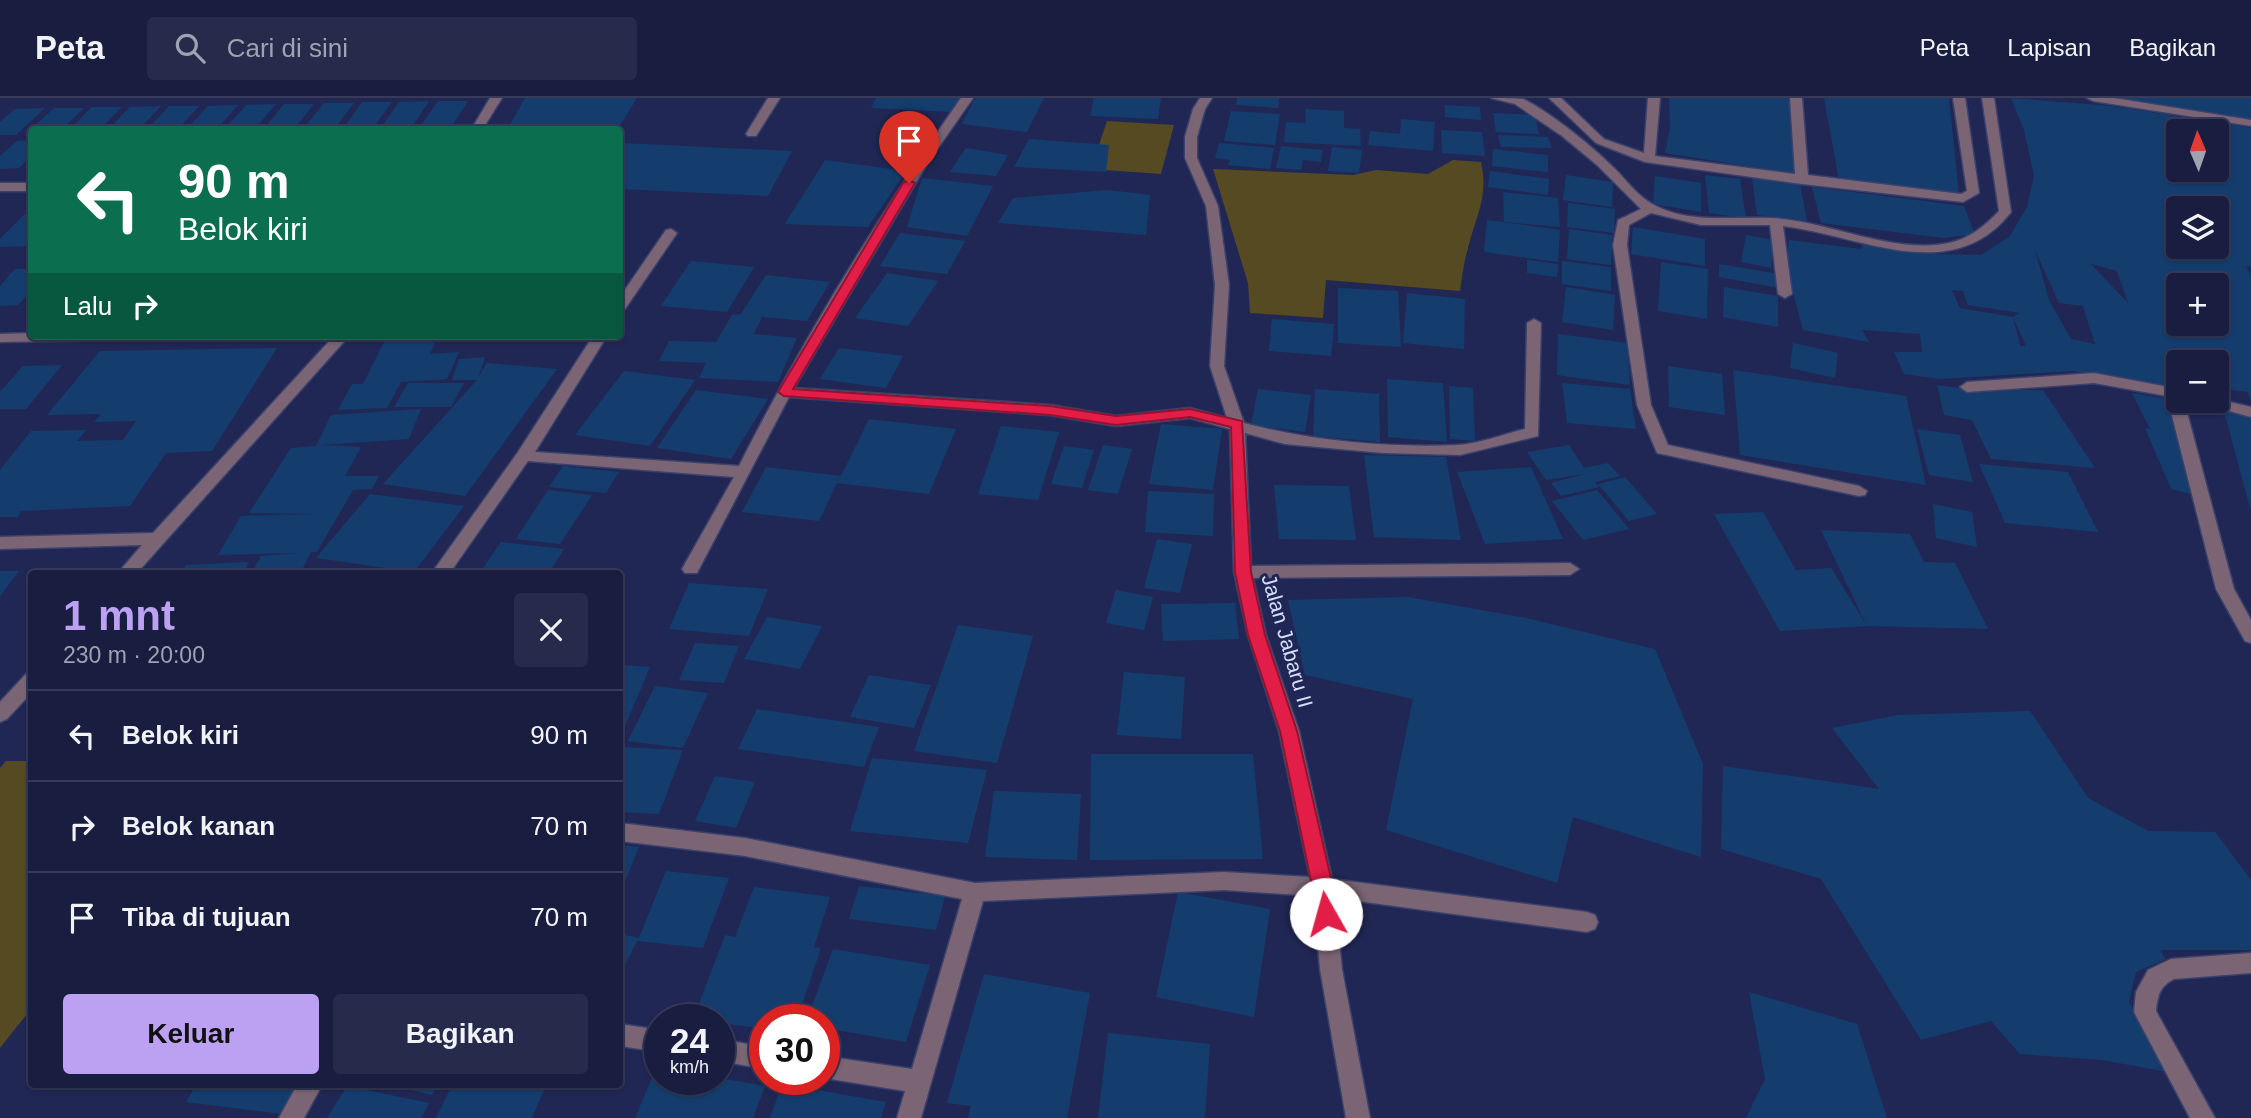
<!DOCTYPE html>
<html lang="id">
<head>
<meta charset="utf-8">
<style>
  :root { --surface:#191d40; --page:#262a4b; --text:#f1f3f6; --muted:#9fa2b1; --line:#373b59; --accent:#bca0f2 }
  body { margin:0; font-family:Arial,sans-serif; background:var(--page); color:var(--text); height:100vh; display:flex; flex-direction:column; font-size:26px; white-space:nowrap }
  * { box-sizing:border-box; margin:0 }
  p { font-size:23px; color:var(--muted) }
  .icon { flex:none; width:38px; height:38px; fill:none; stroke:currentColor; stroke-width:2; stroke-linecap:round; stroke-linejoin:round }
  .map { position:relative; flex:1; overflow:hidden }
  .sheet { position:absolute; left:28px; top:472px; width:595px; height:518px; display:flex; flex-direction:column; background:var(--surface); border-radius:7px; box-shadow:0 2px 5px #0004,0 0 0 2px var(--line) }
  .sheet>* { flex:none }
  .banner { position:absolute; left:28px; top:28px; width:595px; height:214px; border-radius:7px; box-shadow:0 2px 5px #0004,0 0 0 2px var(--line); background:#0b6e4f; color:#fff; overflow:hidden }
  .needle { width:46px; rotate:358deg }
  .controls { position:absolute; left:2166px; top:21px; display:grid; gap:14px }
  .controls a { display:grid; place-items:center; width:63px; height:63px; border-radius:7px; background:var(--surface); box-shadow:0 2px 5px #0004,0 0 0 2px var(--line); font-size:35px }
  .speed { position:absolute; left:644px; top:906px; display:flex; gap:14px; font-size:35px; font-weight:700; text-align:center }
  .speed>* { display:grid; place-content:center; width:91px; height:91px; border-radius:50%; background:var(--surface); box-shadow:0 2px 5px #0004,0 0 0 2px var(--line); line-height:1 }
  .speed small { font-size:18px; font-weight:400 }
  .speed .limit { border:10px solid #d22; background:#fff; color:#111 }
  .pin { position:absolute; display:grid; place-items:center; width:60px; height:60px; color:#fff; margin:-72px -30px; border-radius:50% 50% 50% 0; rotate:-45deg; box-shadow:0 0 7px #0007 }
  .pin .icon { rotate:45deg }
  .me { position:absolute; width:77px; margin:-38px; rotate:353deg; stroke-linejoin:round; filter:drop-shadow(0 0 5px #0008) }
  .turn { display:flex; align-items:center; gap:24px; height:147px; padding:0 35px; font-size:32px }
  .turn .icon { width:91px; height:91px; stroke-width:2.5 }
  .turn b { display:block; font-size:49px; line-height:60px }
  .then { display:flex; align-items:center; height:66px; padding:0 35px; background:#0003; gap:14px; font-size:26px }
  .round { display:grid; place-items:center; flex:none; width:74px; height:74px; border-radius:7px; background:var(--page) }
  .head { display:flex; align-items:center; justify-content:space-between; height:119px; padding:0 35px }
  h1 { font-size:42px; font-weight:800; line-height:52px; color:var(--accent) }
  .cta { display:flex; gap:14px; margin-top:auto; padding:14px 35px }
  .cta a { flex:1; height:80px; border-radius:7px; background:var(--accent); color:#111; font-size:28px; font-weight:800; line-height:80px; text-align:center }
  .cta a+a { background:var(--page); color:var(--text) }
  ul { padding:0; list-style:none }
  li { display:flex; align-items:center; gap:21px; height:91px; padding:0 35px; border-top:2px solid var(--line) }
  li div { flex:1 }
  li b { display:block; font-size:26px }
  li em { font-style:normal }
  header { display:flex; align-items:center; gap:42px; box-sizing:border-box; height:98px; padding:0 35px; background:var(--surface); border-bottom:2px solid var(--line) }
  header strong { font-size:33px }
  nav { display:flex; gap:38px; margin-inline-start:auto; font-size:24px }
  .search { width:490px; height:63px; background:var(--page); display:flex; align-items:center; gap:18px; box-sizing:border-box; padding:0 24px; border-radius:7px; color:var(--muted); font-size:26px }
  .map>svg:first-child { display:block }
</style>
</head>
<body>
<header>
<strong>Peta</strong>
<div class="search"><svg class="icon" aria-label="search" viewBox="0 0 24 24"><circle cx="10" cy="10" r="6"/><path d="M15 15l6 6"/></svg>Cari di sini</div>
<nav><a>Peta</a><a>Lapisan</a><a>Bagikan</a></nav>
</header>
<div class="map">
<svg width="2251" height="1020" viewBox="0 0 2251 1020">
  <rect width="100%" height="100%" fill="#212755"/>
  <g fill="#554a22">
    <polygon points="1107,23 1174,27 1161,76 1091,71"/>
    <path d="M 1453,62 L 1481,64 C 1489,99 1476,117 1468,150 C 1464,164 1462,179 1460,193 L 1326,182 L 1323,220 L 1250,215 L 1248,185 L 1213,71 L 1353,77 L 1376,72 L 1428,76 Z"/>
    <polygon points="6,663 31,663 31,911 0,950 0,670"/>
  </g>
  <g fill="#143d6e" fill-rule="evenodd">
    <polygon points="525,0 637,0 617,32 507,32"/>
    <polygon points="876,0 960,0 953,14 871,10"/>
    <polygon points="975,0 1044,0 1027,34 962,26"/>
    <polygon points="1094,0 1161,0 1158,21 1090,18"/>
    <polygon points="1237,0 1279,0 1278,10 1236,7"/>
    <polygon points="1669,0 1790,0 1797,76 1665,55 1670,30"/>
    <polygon points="1824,0 1949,0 1959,96 1839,82"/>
    <path d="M 2011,0 L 2112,8 L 2251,30 L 2251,169 L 2246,168 L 2251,177 L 2251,303 L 2248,294 L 2217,290 L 2217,264 L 2179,264 L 2179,285 L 2175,284 L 2179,293 L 2072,273 L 1939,281 L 1904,276 L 1894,254 L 1922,254 L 1920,236 L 1862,232 L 1869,244 L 1803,232 L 1786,169 L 1789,142 L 1861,151 L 1863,145 L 1935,156 L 1981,157 L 2010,138 L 2027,109 L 2034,78 L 2024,32 ZM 2179,33 L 2217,33 L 2217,72 L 2179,72 ZM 2179,110 L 2217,110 L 2217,149 L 2179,149 ZM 2035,152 L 2059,205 L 2083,208 L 2095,246 L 2071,241 L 2049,202 ZM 2091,166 L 2117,173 L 2128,205 ZM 2179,187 L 2217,187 L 2217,226 L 2179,226 ZM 1952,192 L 1963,193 L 1968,207 L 2020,215 L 2013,219 L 2026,248 L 2020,248 L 2013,219 L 1960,210 Z"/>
    <polygon points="2118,0 2251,0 2251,22 2180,12"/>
    <polygon points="429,3 412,29 381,30 399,4"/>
    <polygon points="438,3 468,3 451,29 420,29"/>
    <polygon points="362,4 392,4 373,30 343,31"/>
    <polygon points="324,5 354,5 334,31 303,31"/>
    <polygon points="276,6 254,32 224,32 246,7"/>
    <polygon points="284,6 314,6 293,32 263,32"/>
    <polygon points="238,7 216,32 186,32 208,8"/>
    <polygon points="1445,7 1480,9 1481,22 1445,19"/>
    <polygon points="161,8 138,32 108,32 130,9"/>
    <polygon points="169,8 199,8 177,32 147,32"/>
    <polygon points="92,9 122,9 99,32 69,32"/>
    <polygon points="45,10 16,37 0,37 0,24 15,11"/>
    <polygon points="54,10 84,10 61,32 32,32 32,36 25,37"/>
    <polygon points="1306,11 1344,13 1344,30 1360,31 1361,48 1284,44 1286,24 1305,25"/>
    <polygon points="1231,13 1280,16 1275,47 1224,43"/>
    <polygon points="1493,15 1535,17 1539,36 1496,34"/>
    <polygon points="1401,21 1435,24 1433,53 1368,47 1370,33 1400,36"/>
    <polygon points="1441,32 1482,34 1485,58 1442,55"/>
    <polygon points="1498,37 1548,39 1552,50 1501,49"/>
    <polygon points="1029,41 1109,47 1106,74 1014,69"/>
    <polygon points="32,42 32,58 19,70 0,71 0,58 17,43"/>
    <polygon points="621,45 792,53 768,98 620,91"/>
    <polygon points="1219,45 1274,50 1270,71 1228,67 1230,62 1215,60"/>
    <polygon points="1281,48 1323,52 1321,64 1303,62 1301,72 1276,70"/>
    <polygon points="1332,49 1362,52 1359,75 1328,73"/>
    <polygon points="966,50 1008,57 996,78 950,74"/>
    <polygon points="1493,51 1548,57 1548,74 1492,68"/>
    <polygon points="825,62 906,73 868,129 785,126"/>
    <polygon points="1490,73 1549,81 1548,97 1488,89"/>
    <polygon points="1566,77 1613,84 1612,109 1563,102"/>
    <polygon points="1705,77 1740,81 1746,120 1709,115"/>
    <polygon points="1655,78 1701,85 1701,114 1653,106"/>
    <polygon points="922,80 993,88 967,138 907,129"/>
    <polygon points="1752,80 1800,86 1807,123 1757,117"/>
    <polygon points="1812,89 1964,108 1975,136 1944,140 1821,125"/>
    <polygon points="1108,92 1150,97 1146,137 998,125 1013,100"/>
    <polygon points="1503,94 1558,100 1560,129 1504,124"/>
    <polygon points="1568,105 1615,111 1614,135 1567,129"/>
    <polygon points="25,116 32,116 32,144 28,148 0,149 0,141"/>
    <polygon points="1487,122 1560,132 1558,164 1484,154"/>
    <polygon points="1633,129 1705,141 1705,168 1631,156"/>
    <polygon points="1569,131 1612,137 1611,167 1567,161"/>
    <polygon points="900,135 965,143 947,176 880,168"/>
    <polygon points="1746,137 1774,142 1771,170 1741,164"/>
    <polygon points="1527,162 1558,166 1557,179 1527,175"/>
    <polygon points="691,163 754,169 727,214 661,208"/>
    <polygon points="1562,163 1611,169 1611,193 1562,186"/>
    <polygon points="1661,164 1708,171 1707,221 1658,213"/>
    <polygon points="1719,166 1779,176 1779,190 1719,179"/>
    <polygon points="15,171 32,171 32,192 18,207 0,208 0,188"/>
    <polygon points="887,175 938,183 908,228 855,220"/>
    <polygon points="766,177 830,184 807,223 762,219 754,236 797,240 778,284 699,280 706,265 659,263 669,243 716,244 732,217 741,216"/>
    <polygon points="1566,189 1615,197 1613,232 1562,224"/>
    <polygon points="1724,189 1778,198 1778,229 1723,219"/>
    <polygon points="1338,190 1398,193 1401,249 1338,245"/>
    <polygon points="1407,195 1465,201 1464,251 1403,245"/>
    <polygon points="1272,221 1334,226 1331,258 1269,253"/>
    <polygon points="1558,236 1627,245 1630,287 1557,277"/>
    <polygon points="387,238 438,238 430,256 459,254 447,281 401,284 387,310 338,312 352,286 363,286"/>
    <polygon points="1793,245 1838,255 1835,280 1790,270"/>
    <polygon points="277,250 212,353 166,355 130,408 21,413 18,419 0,419 0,372 31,333 86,332 77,343 123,342 136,323 94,324 101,316 47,317 100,253"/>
    <polygon points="839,250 903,258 886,290 820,281"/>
    <polygon points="485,259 478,280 487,265 557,271 465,398 383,386 477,282 452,282 459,261"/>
    <polygon points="62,267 26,311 0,311 0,294 23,268"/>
    <polygon points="1668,268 1722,276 1725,317 1669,309"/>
    <polygon points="1733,272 1906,298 1926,387 1740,357"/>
    <polygon points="624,273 695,282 650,348 575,337"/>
    <polygon points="1387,281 1443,285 1447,344 1388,339"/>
    <polygon points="408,285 464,285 451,309 394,309"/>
    <polygon points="1562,285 1630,291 1636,331 1567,325"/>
    <polygon points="1937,287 1973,292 2043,292 2095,370 1991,361 1972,322 1944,317"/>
    <polygon points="1449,288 1473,290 1475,343 1450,341"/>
    <polygon points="1258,291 1311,297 1305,334 1251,327"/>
    <polygon points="1315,291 1379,296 1380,344 1313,338"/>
    <polygon points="696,292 768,301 731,361 657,350"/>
    <polygon points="2132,295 2168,301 2179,335 2191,396 2171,391 2145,330 2150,331"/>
    <polygon points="421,311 409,341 321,347 361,349 345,378 379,378 372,391 353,392 317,454 311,454 300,476 251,476 261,458 298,455 218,457 241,418 314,416 249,415 291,350 316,348 331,317"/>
    <polygon points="2224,313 2251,319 2251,410 2250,410"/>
    <polygon points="869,321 956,331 929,396 837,385 819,423 742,414 766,369 841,378"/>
    <polygon points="1161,326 1222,331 1213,392 1149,386"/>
    <polygon points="1001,328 1059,334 1038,402 978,396"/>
    <polygon points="1917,331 1960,337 1973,384 1929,377"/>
    <polygon points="1103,347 1132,351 1118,396 1088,392"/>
    <polygon points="1569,347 1584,370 1608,365 1620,378 1595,384 1599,389 1561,398 1551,385 1585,376 1546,382 1527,354"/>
    <polygon points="1064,348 1094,352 1082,390 1051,386"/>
    <polygon points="1364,357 1446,359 1461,442 1374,439"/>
    <polygon points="1979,366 2068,374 2098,434 2005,425"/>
    <polygon points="563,368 619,374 606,395 549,389"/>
    <polygon points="1531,369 1563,441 1485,446 1457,374"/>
    <polygon points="1625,379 1657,416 1629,423 1598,386"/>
    <polygon points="1274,387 1349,388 1356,442 1279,441"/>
    <polygon points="548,392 592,397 560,446 516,441"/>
    <polygon points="1597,392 1629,431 1583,442 1552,403"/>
    <polygon points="1148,393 1214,396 1213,438 1145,434"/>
    <polygon points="370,396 464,408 414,474 316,460"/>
    <polygon points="1933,406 1972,414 1977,449 1936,440"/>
    <polygon points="1763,414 1796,472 1831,470 1866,526 1821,432 1910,436 1924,464 1955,465 1988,531 1867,528 1780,533 1714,416"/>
    <polygon points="1157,441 1192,446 1180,495 1144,490"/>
    <polygon points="501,444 564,451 548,476 479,476"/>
    <polygon points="249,464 242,476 181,476 186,467"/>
    <polygon points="0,473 19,473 0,498"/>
    <polygon points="689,485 768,491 749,538 669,531"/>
    <polygon points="1116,492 1153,499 1144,532 1106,525"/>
    <polygon points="1408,499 1526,520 1655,551 1703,666 1701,759 1573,719 1557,785 1386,732 1413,601 1305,577 1288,502"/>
    <polygon points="1235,505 1239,541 1163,543 1161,506"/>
    <polygon points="767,519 822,528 800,571 744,561"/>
    <polygon points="958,527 1033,538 997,665 914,653"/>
    <polygon points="695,545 739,548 724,585 679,582"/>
    <polygon points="620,567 650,569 620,640"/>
    <polygon points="1124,574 1185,579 1181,641 1117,637"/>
    <polygon points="869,577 931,587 914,630 850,619"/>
    <polygon points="655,588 708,595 683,650 628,643"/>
    <polygon points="757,611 879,629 864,669 738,651"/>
    <polygon points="2030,613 2088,700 2148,733 2215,734 2251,782 2251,852 2160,852 2166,861 2136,874 2129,904 2168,974 2102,962 2020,956 1991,923 1921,942 1821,781 1721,751 1723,668 1879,691 1832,630 1898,617"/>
    <polygon points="620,649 683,652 659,716 620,714"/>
    <polygon points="1091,656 1253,656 1263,761 1090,762"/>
    <polygon points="872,660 987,672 968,745 850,733"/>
    <polygon points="715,678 755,684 736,730 695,723"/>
    <polygon points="994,693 1081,696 1077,762 985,759"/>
    <polygon points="620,747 639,749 620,796"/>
    <polygon points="666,773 729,780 703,850 637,843 620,877 620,836 639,840"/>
    <polygon points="859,788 945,798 936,832 849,821"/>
    <polygon points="754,789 830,799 814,849 821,850 797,922 765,922 765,931 719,925 719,922 693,922 725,837 735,839"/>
    <polygon points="1178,794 1270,811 1254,919 1156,899"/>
    <polygon points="833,851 930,867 906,944 824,930 824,922 807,922"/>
    <polygon points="984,876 1090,895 1067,1020 968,1020 971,1008 947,1005"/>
    <polygon points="1749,894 1857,926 1887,1020 1746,1020 1765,981"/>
    <polygon points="1108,935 1210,946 1205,1020 1098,1020"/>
    <polygon points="657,968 660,968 660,982 719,980 765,988 753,1020 635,1020"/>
    <polygon points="782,986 886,1004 881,1020 770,1020"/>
    <polygon points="196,987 297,987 282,1016 186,1004"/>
    <polygon points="390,987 437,987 432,997"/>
    <polygon points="452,987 546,987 532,1020 436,1020"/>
    <polygon points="347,988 429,1005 421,1020 327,1020"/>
  </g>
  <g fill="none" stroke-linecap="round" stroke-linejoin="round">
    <g stroke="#3a416c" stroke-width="3">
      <g id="minor">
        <polygon points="490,0 502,0 482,32 471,32"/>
        <polygon points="768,0 780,0 756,38 748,38 746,36"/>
        <path d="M 961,0 L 973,0 L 927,66 L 794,290 L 1050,307 L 1116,318 L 1190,310 L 1227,320 L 1210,268 L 1215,187 L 1206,108 L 1185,60 L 1185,39 L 1193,11 L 1200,0 L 1212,0 L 1205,11 L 1197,39 L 1197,60 L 1218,108 L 1229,187 L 1224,268 L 1244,325 C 1311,343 1388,350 1457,347 C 1479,346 1504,336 1525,331 L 1527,225 L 1534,221 L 1541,225 L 1538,338 L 1460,357 L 1383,355 L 1285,346 L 1245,335 L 1251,468 L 1570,465 L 1579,471 L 1570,477 L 1253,480 L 1266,537 L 1299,633 L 1332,781 L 1587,814 L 1595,817 L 1598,824 L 1595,831 L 1587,834 L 1335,800 L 1342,871 L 1370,1020 L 1346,1020 L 1320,871 L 1313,798 L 1224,792 L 983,803 L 921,1020 L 897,1020 L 905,993 L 824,980 L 824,958 L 912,971 L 962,801 L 745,758 L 620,743 L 620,725 L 745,740 L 975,785 L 1224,774 L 1310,779 L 1279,633 L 1248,537 L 1234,474 L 1230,331 L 1190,320 L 1116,328 L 1050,317 L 789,299 L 697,475 L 685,475 L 682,471 L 734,379 L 528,363 L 449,476 L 431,476 L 518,354 L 593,238 L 607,238 L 535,354 L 739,368 C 803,241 879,117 961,0 Z"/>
        <path d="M 1491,0 C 1501,0 1515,0 1523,1 C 1549,13 1593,49 1613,69 C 1627,82 1638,100 1656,108 C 1692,126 1733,118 1772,120 C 1826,123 1880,151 1935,147 C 1963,145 1980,133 1999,113 L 1982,0 L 1994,0 L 2011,114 C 1952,190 1860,137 1783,128 L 1792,196 L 1785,200 L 1778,196 L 1770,127 L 1701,127 L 1651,115 L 1629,127 L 1627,147 L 1651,307 L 1668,347 L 1859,388 L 1867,393 L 1865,397 L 1859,398 L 1657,355 L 1637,307 L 1613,147 L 1618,122 L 1641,111 L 1597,67 L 1562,38 L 1515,6 Z"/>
        <polygon points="1549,0 1561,0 1604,41 1644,55 1648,0 1660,0 1655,58 1795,76 1790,0 1802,0 1808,77 1961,96 1967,93 1953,0 1965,0 1979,95 1963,104 1802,86 1645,64 1596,45"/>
        <polygon points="2087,0 2114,0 2251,22 2251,28 2093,3"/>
        <rect x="0" y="85" width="32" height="8"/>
        <polygon points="671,131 677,135 625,211 620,212 620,199 666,132"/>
        <polygon points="32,235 32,238 118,238 111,242 0,244 0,236"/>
        <polygon points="334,238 349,238 136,476 117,476 142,447 0,451 0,439 153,435"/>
        <polygon points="2094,275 2179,291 2179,303 2184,303 2234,491 2251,522 2251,545 2245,543 2216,491 2167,298 2094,285 1967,294 1960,289 1967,284"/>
        <polygon points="2217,301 2251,309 2251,319 2203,306 2201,303"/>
        <polygon points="32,574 32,594 7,621 0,624 0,604 26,576"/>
        <path d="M 2251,855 L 2251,875 L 2174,881 C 2159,889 2158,897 2156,913 L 2215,1020 L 2190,1020 L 2134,914 L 2136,894 L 2148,872 L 2171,861 Z"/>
        <polygon points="620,926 660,932 660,954 620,948"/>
        <polygon points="719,941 765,949 765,971 719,963"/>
        <polygon points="297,987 322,987 304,1020 279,1020"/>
      </g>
    </g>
    <use href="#minor" fill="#7b6575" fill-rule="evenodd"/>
  </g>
  <polygon fill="#e11d48" stroke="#92132f" stroke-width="2" points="909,82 915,85 793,291 1050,308 1116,318 1190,311 1242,323 1251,474 1265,537 1297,633 1333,789 1336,816 1333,822 1326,825 1319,822 1280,633 1248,537 1235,474 1231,329 1190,319 1116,327 1050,317 784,298 778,294 903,85"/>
  <g text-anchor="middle" stroke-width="6" stroke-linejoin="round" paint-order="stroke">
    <g font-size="21" fill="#d7defc" stroke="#212755">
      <text transform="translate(1287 543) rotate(74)" y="7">Jalan Jabaru II</text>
    </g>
  </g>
</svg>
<div class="controls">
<a><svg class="needle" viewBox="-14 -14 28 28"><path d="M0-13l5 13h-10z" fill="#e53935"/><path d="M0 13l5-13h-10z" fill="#9fa2b1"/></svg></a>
<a><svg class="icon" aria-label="layers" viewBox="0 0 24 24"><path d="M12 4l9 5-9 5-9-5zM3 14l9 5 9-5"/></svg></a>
<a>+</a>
<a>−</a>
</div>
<div class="speed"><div>24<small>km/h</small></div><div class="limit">30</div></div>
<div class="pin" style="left:909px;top:85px;background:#d93025"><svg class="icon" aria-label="arrive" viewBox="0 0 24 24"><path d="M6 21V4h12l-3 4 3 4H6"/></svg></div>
<svg class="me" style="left:1326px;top:816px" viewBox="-20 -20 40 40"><circle r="19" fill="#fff"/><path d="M0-13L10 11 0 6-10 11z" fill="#e11d48"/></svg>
<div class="banner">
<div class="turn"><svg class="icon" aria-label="left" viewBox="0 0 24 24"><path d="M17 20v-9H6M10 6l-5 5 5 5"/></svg><div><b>90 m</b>Belok kiri</div></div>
<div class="then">Lalu<svg class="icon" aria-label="right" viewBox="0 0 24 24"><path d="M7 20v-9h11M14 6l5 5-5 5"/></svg></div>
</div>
<section class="sheet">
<div class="head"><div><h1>1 mnt</h1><p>230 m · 20:00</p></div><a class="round"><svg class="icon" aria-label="close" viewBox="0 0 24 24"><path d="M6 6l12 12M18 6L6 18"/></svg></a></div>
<ul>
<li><svg class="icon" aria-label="left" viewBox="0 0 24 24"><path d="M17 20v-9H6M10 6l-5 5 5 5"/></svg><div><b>Belok kiri</b></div><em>90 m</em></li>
<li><svg class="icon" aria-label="right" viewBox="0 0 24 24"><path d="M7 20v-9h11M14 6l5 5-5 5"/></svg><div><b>Belok kanan</b></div><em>70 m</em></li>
<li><svg class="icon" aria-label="arrive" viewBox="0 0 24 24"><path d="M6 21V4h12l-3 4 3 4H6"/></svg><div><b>Tiba di tujuan</b></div><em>70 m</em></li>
</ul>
<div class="cta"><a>Keluar</a><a>Bagikan</a></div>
</section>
</div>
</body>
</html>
